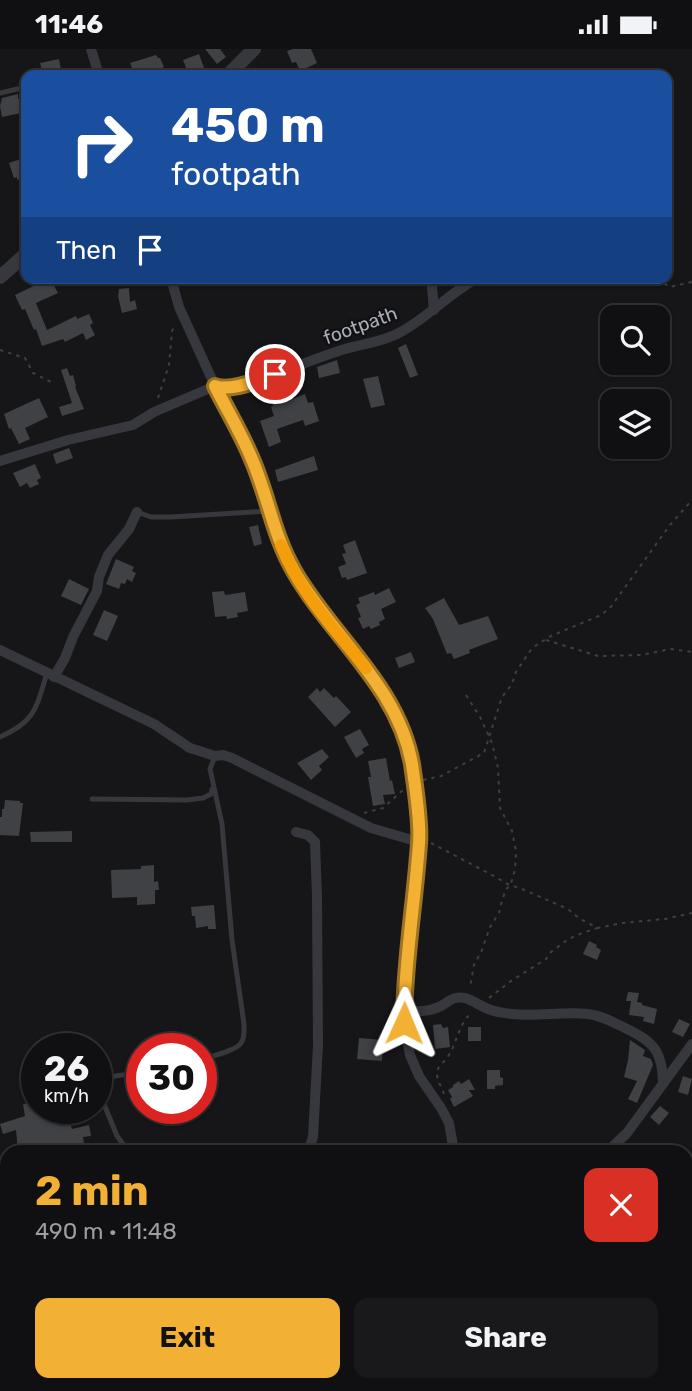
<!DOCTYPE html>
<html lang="en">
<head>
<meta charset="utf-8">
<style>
  :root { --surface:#101012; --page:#19191b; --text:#f1f3f6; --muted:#9c9d9f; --line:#303032; --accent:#f2b134 }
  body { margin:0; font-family:Rubik,sans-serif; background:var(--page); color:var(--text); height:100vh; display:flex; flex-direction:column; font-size:26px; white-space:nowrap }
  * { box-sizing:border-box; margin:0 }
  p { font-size:23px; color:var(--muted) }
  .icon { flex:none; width:38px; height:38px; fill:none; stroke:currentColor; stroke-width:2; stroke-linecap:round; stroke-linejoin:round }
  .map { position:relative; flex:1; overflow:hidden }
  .drawer { position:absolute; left:0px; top:1096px; width:693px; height:247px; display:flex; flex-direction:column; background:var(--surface); border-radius:21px 21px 0 0; box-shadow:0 2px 5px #0004,0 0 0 2px var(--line) }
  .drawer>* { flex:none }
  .banner { position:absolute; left:21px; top:21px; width:651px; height:214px; border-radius:14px; box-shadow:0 2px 5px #0004,0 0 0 2px var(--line); background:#1a4fa0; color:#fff; overflow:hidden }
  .controls { position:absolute; left:600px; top:256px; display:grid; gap:14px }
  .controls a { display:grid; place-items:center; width:70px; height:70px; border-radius:14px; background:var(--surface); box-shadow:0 2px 5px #0004,0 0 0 2px var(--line); font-size:35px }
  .speed { position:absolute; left:21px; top:984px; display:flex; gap:14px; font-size:35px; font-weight:700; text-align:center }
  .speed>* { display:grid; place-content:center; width:91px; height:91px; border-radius:50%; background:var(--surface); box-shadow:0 2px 5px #0004,0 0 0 2px var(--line); line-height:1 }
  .speed small { font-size:18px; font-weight:400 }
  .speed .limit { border:10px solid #d22; background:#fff; color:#111 }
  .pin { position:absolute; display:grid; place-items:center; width:60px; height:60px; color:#fff; margin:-30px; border:4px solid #fff; border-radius:50%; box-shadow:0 2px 7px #0007 }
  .me { position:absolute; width:77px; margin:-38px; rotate:1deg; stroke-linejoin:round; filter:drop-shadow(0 0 5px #0008) }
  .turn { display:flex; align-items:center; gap:24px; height:147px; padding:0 35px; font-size:32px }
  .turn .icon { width:91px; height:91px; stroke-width:2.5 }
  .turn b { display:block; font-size:49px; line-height:60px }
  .then { display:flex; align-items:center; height:66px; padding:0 35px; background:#0003; gap:14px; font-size:26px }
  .round { display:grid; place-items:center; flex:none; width:74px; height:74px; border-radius:14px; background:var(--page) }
  .headline { display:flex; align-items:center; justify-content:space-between; height:119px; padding:0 35px }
  h1 { font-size:42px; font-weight:700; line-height:52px; color:var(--accent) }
  .button { display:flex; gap:14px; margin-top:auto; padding:14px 35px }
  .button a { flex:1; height:80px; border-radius:14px; background:var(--accent); color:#111; font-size:28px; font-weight:700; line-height:80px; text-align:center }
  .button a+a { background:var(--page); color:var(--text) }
  .status { display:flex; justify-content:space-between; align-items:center; height:49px; padding:0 35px; background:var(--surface); direction:ltr }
  .status svg { height:19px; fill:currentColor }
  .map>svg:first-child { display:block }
</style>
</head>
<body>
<div class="status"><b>11:46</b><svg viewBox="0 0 49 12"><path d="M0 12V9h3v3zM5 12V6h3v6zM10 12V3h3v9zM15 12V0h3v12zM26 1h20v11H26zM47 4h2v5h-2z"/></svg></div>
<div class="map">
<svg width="692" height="1342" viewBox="0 0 692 1342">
  <rect width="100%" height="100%" fill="#161618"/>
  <g fill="#404145">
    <polygon points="205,0 220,0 226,8 217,15"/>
    <polygon points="293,0 311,0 317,14 300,22 296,13 292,14 287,2"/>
    <polygon points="199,5 206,24 200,26 189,26 183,11"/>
    <polygon points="156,6 158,9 160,9 164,18 160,20 160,22 149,26 114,26 132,19 130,14"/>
    <polygon points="59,10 61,21 43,25 40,14"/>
    <polygon points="18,45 18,50 26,48 26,61 21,62 21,64 2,68 0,57 2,49"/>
    <polygon points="24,109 24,111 26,111 26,147 25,147 19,130 17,131 17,128 14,129 9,114"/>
    <polygon points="50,229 58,244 36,254 47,281 76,267 77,270 89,265 93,274 90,276 95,286 86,291 83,284 65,293 63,290 42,297 36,280 34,281 25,260 22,261 15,246"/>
    <polygon points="129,239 130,253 135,251 137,260 122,264 118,247 119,240"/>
    <polygon points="406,295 418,326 410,329 398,299"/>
    <polygon points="337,311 340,324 319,329 317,318"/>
    <polygon points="67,319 70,327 73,326 76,337 75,338 84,360 62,367 59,358 72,354 61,321"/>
    <polygon points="378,327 385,356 371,359 363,330"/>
    <polygon points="286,329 292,350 305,345 308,354 313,353 319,372 305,377 303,371 277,380 281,393 269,398 260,372 274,367 271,358 273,357 268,336"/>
    <polygon points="39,349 48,368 25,379 30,390 19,395 11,379 9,380 4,365"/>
    <polygon points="69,399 73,409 56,415 53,405"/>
    <polygon points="314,407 318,421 278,433 275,421"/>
    <polygon points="35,415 41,429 37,431 39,435 30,439 27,434 20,438 13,424"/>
    <polygon points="258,476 262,495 254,497 249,478"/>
    <polygon points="355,491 367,524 347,531 346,528 342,529 338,518 346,515 342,505 346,504 343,496"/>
    <polygon points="116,510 134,518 132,522 136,524 132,533 127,530 125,535 121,534 119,540 106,535"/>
    <polygon points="69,530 89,540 81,556 61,547"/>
    <polygon points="389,539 396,553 381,560 385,570 379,573 380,576 371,580 369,577 363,580 358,569 361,568 356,556 360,554 358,549 374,543 375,546"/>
    <polygon points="224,542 225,546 245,543 248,562 237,564 238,568 227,570 226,567 215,568 212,543"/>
    <polygon points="444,549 459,576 488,567 498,590 469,601 470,604 454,610 451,604 447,605 433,570 425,559"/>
    <polygon points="104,561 118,567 107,592 93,586"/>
    <polygon points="411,603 415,613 399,619 395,609"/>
    <polygon points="317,639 320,643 324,639 334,649 336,647 351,663 335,678 308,648"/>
    <polygon points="360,680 369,696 362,700 364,704 356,709 344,688"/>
    <polygon points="322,700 329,708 319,717 322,721 311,731 297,714"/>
    <polygon points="386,709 390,732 392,731 395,745 383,746 385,755 373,757 368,728 371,728 368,712"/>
    <polygon points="5,751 20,752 20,754 23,754 19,787 0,786 0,768 2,768 2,760 4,760"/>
    <polygon points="72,782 72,793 31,793 30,783"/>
    <polygon points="154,816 154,833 158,832 159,841 155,841 155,855 137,856 137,848 112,849 111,821 141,820 141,817"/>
    <polygon points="214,856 216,880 208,880 208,877 196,879 195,867 192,867 191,858"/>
    <polygon points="589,892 597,896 596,898 601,901 597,911 583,905"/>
    <polygon points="628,943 639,944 637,953 642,954 642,956 657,960 654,975 643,972 644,968 629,966 631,952 626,952"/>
    <polygon points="679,970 690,975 683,988 672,983"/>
    <polygon points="441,975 443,979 448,978 450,998 435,1000 433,976"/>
    <rect x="468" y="978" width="13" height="14"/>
    <polygon points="359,989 383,991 382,1012 357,1010"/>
    <polygon points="630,991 645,1001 643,1007 651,1010 653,1016 637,1054 628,1050 637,1032 624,1028 628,1011"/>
    <polygon points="487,1021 500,1021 500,1028 503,1029 503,1036 495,1037 495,1040 487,1040"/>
    <polygon points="683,1027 692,1030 688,1046 678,1043"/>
    <polygon points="469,1030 475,1041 469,1041 473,1047 454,1058 450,1050 452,1048 448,1041 453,1038 453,1036 459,1032 461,1035"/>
    <polygon points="37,1053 37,1059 39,1059 40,1068 57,1064 56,1059 65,1059 72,1080 89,1076 91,1087 83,1088 85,1100 68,1102 60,1102 60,1099 39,1102 18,1102 16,1081 3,1085 0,1075 25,1067 23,1055"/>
    <polygon points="660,1057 669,1064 659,1076 650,1068"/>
  </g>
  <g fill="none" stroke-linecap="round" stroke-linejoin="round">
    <g stroke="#3d3f44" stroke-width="2" stroke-dasharray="3.5 5" stroke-linecap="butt">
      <polyline points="658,229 669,238 692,233"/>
      <polyline points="0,301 25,309 33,324 55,335"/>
      <polyline points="158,349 169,316 172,282 175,277"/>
      <polyline points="546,591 598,607 641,606 671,600 692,603"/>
      <polyline points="466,646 480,668 492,694 498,719 500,759 512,782 516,802 515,821 512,831 510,837 506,840 502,852 499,864 490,878 482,901 474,916 470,938"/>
      <polyline points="423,731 441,727 484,704 502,648 512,635 516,623 530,602 535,597 551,587 601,566 610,559 670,476 692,451"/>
      <polyline points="364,764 383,759 403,741"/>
      <polyline points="431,794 496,828 505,834 522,840 568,860 580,870 598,879 622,874 665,870 692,864"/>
      <polyline points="489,949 511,932 546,910 551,903 567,891 577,886 597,879"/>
      <path d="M 444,1045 C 442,1038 436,1030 437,1023 C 438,1017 443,1014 447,1009 C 457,995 458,976 471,964"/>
    </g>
    <g stroke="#37383d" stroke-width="5">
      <polyline points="77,26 97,20"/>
      <polyline points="0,44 26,38"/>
      <polyline points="137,463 151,468 171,468 269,462"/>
      <path d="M 0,688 C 36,672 36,659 47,624"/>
      <polyline points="92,750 187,751 203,749 211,745 212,740"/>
      <path d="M 201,1010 C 211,1007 236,1002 241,994 C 245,989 244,981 244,975 L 232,891 L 222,775 L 210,720 L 215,707"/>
      <path d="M 128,1102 L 117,1087 L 99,1043 C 100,1023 127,1027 142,1024"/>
    </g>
    <g stroke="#37383d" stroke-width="10">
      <polyline points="91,0 99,26"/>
      <polyline points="171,229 179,258 215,337 251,408 272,474 284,503 318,560 368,622 388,651 403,683 411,712 414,733 419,793 404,944 406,986 410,1006 419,1027 441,1059 449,1074 454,1102"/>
      <polyline points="434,229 432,238 434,261"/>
      <path d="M 0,412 L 68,391 L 133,376 L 154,363 L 215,337 L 221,340 C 265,332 303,313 345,300 C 362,295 381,293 397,285 C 427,270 448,245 477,229"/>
      <polyline points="0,601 154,675 190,699 215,707 223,706 232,709 371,779 419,793"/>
      <polyline points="54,628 65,609 73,588 97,542 99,528 108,506 129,480 137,463"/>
      <polyline points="296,783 308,786 315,793 317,848 318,996 313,1088 309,1100"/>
      <path d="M 404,961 C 418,963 429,963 441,957 C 445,955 451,950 455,949 C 466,946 476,955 486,959 C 494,963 503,964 512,965 C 537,968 563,962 588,965 C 599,966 609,971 619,976 C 650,991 663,998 663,1035"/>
      <polyline points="608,1102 627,1084 692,995"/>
      <polyline points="0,1143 7,1146"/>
      <polyline points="0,1253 7,1251"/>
      <polyline points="495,1335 500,1342"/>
    </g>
    <g stroke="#37383d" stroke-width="14">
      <polyline points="228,26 254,0"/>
      <polyline points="0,228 26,205"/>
    </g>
  </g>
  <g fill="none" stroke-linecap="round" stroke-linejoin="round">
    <g stroke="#9d7322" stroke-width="18">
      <path id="route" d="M 275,325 C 260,331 230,343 215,337 C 227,361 241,384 251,408 C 268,446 273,486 294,522 C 332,588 398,637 412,715 C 415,737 421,773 419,794 C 415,854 404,914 404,974"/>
    </g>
    <use href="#route" stroke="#f2b134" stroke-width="12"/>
    <path stroke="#f59e0b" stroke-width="12" d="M 281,496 C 299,542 335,581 366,619"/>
  </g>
  <g text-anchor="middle" stroke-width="5" stroke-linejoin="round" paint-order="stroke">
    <g font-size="19" fill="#a8adb8" stroke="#111113">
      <text transform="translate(360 276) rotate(-20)" y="7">footpath</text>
    </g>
  </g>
</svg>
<div class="controls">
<a><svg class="icon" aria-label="search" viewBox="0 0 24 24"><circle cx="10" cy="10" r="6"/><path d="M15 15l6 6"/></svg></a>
<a><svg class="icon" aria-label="layers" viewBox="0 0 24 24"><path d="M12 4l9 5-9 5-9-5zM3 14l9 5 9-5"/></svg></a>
</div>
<div class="speed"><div>26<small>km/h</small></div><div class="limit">30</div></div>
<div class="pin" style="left:275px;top:325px;background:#d93025"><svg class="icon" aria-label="arrive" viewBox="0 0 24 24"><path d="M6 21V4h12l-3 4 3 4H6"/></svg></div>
<svg class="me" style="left:404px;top:974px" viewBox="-20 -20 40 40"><path d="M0-17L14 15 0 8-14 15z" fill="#f2b134" stroke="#fff" stroke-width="4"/></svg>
<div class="banner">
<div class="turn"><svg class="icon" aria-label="right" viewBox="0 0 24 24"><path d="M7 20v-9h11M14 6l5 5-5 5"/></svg><div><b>450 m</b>footpath</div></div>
<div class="then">Then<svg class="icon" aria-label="arrive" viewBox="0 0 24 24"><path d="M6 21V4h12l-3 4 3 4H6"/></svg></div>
</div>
<section class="drawer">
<div class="headline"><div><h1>2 min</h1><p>490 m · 11:48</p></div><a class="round" style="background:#d93025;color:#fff"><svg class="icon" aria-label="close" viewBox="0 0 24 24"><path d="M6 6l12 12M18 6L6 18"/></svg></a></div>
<div class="button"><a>Exit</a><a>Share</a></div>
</section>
</div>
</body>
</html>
